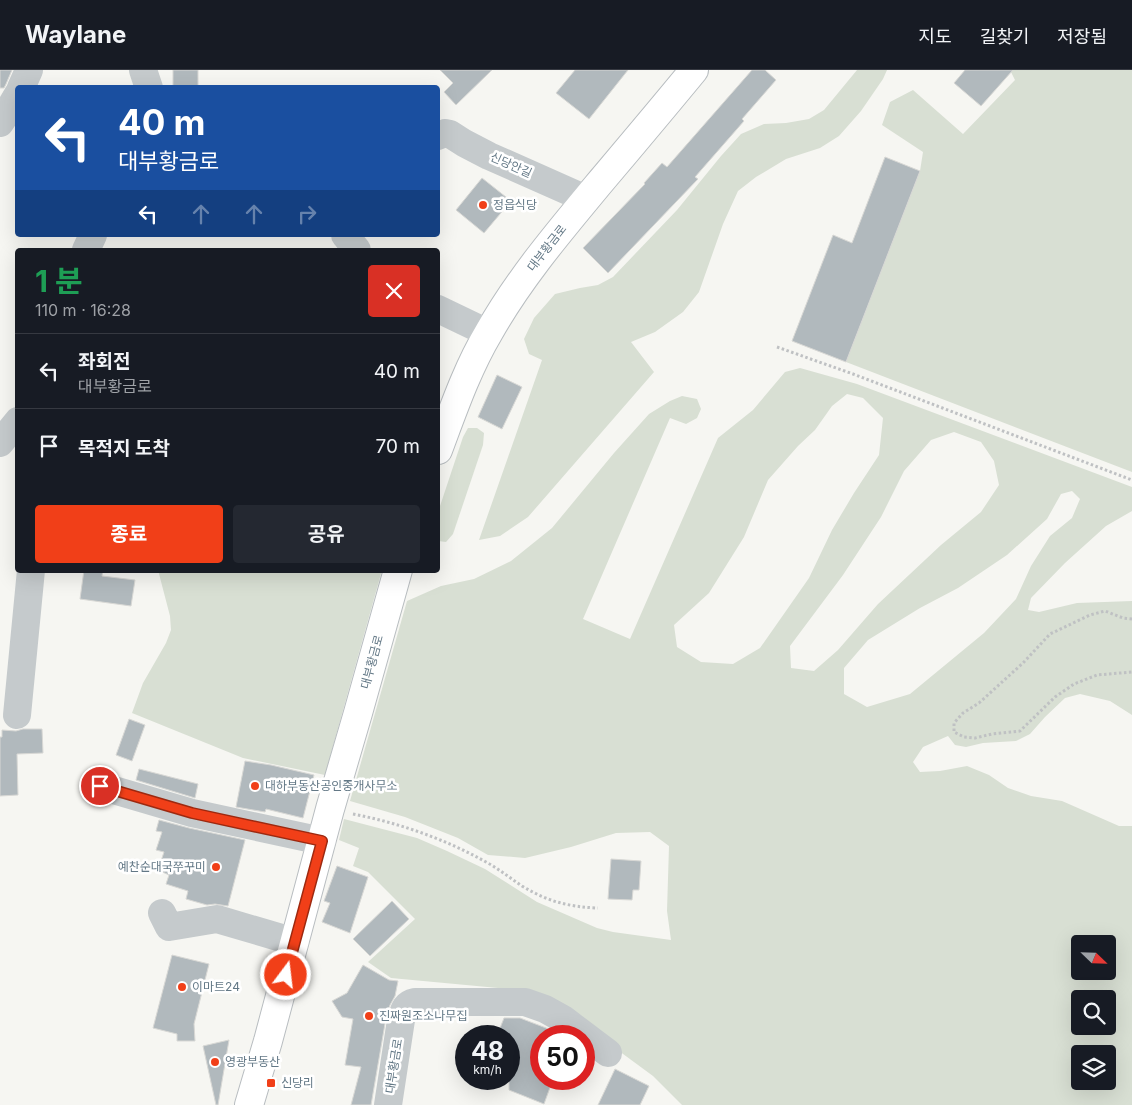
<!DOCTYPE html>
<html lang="ko">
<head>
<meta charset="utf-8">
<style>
  :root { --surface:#171b24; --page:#242831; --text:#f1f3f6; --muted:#9ea1a6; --line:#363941; --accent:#f13f18 }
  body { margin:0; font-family:Inter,"Noto Sans KR",sans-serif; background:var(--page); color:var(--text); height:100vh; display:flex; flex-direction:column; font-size:19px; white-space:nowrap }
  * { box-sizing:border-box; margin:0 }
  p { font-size:16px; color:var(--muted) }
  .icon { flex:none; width:28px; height:28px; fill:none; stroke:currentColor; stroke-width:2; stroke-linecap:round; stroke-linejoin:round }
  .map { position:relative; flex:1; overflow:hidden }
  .side { position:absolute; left:15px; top:178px; width:425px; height:325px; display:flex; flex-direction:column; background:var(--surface); border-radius:5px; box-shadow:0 5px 20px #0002 }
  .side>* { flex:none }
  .top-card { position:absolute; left:15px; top:15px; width:425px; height:152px; border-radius:5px; box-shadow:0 5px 20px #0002; background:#1a4fa0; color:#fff; overflow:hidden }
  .needle { width:32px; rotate:113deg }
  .buttons { position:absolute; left:1071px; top:865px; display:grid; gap:10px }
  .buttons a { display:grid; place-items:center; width:45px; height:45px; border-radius:5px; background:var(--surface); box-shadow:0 5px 20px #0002; font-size:25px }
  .speed { position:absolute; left:455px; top:955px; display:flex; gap:10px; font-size:25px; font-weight:700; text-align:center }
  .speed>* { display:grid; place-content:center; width:65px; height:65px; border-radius:50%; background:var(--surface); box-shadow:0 5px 20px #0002; line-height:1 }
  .speed small { font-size:12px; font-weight:400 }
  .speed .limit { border:8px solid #d22; background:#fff; color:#111 }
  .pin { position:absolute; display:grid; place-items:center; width:42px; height:42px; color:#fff; margin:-21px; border:2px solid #fff; border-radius:50%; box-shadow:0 1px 5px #0007 }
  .me { position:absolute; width:55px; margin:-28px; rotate:15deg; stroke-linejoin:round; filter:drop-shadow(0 0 4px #0008) }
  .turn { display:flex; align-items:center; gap:18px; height:105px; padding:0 20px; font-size:22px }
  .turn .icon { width:65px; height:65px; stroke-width:2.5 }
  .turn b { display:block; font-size:35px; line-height:42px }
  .lanes { display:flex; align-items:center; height:48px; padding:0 20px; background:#0003; justify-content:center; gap:25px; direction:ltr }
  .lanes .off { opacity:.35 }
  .round { display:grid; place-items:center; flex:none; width:52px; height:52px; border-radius:5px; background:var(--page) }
  .head { display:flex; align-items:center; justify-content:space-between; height:85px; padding:0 20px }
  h1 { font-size:30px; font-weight:700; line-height:38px; color:#1e9e55 }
  .action { display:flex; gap:10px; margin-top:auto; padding:10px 20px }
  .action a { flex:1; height:58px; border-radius:5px; background:var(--accent); color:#fff; font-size:20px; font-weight:700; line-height:58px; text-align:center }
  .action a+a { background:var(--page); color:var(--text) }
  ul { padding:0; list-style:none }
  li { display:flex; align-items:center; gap:15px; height:75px; padding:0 20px; border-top:1px solid var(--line) }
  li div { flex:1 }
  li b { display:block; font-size:19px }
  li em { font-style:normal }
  header { display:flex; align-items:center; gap:30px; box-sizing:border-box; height:70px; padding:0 25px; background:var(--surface); border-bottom:1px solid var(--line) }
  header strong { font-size:24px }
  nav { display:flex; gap:28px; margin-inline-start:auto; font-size:18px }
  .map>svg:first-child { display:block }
</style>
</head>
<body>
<header>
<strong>Waylane</strong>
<nav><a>지도</a><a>길찾기</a><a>저장됨</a></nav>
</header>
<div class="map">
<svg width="1132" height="1035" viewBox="0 0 1132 1035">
  <rect width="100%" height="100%" fill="#f6f6f2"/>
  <g fill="#d8dfd3" fill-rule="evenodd">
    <polygon points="857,0 887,0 883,9 861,41 839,66 820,78 786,89 756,107 738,121 723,154 699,222 683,242 655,262 631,272 654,302 528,447 500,466 479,470 542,290 529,284 524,269 534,248 555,224 580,218 598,215 613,207 677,140 721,86 741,64 764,54 786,53 809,49 824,40"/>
    <polygon points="1010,0 1132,0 1132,402 846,292 920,101 923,82 882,55 890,32 913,20 963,64 1015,10"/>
    <path d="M 800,298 L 857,314 L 1132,417 L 1132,441 L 1106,456 L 1065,493 L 1031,528 L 1028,540 L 1039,542 L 1077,533 L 1132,531 L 1132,645 L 1110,631 L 1080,624 L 1065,628 L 1045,647 L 1030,664 L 1016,671 L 983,673 L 966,677 L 955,675 L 948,666 L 923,677 L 913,692 L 920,702 L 940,701 L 967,696 L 989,705 L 1008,718 L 1031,726 L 1062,731 L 1119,756 L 1132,756 L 1132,1035 L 682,1035 L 653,1006 L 619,981 L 538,925 L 498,918 L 391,908 L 368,892 L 415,849 L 368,802 L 353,796 L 359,778 L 339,770 L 344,749 L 417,768 L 447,781 L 485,799 L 537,832 L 597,858 L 613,862 L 671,870 L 667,841 L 669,776 L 650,762 L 616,763 L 571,777 L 525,788 L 488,785 L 458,768 L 405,747 L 350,731 L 407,531 L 441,516 L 474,509 L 511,491 L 552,458 L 614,383 L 649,344 L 670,331 L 682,326 L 697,329 L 701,339 L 697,348 L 686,354 L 670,348 L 583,549 L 630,569 L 718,368 L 753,340 L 785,302 ZM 847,324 L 863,328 L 883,348 L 879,385 L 854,423 L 832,460 L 809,508 L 760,578 L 733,594 L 701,592 L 677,577 L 674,555 L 709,523 L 744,467 L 768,410 L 798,376 L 815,360 L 832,336 ZM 954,362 L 981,372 L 994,391 L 999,415 L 981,442 L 941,475 L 878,534 L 838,580 L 814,601 L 791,598 L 790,576 L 843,505 L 881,447 L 904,401 L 931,370 ZM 1072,421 L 1080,429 L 1072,448 L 1050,466 L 1031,496 L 1016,529 L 984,563 L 910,624 L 867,637 L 844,624 L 844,598 L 868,570 L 920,538 L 958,518 L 1007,485 L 1047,449 L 1061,424 ZM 1080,874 L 1108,874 L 1108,901 L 1080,901 ZM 1080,929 L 1108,929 L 1108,956 L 1080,956 ZM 1080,984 L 1108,984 L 1108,1011 L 1080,1011 Z"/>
    <polygon points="468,358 477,358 484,363 483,375 453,464 446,472 438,471 438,442 463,367"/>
    <polygon points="158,500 382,500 325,705 243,688 132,643 143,613 166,573 171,560 170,546"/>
  </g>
  <g fill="#b1b9bd" stroke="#d8d8d5">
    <polygon points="0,0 12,0 6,14 4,18 0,18"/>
    <polygon points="173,0 198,0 198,18 173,17"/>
    <polygon points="440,0 492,0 456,35 444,22 453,13"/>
    <polygon points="575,0 628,0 589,49 556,23"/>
    <polygon points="752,0 765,0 776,10 742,49 744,51 695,107 698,109 608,203 583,178 645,114 644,113 662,93 667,97"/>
    <polygon points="965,0 1013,0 981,36 954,13"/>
    <polygon points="885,87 920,101 846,292 792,271 833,165 852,173"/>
    <polygon points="482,108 511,131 484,163 456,140"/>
    <polygon points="497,305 522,317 502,359 478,347"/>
    <polygon points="84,500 103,500 102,506 135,510 131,536 80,529"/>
    <polygon points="129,649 145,655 132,691 116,685"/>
    <polygon points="23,659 42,659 43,683 17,684 18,725 0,726 0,667 2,667 2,660 16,661"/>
    <polygon points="245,691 271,695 314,705 303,748 266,739 265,742 236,737"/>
    <polygon points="139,699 198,714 195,728 136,710"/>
    <polygon points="159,750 189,758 245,770 228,836 215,834 207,835 186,829 188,821 166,814 169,805 158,800 164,782 156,780 162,762 156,761"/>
    <polygon points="611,789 641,791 639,820 633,820 632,830 608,829"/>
    <polygon points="337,796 368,807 350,863 322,852 330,833 324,831"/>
    <polygon points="392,831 409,849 370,886 353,869"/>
    <polygon points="172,885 209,894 194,954 195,971 177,971 177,964 153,958"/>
    <polygon points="363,895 389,910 398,911 395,926 390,935 386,948 371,1035 351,1035 361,997 345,995 353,949 342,947 332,931 347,923"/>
    <polygon points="504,948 520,948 546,958 560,966 541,966 541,1009 553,1009 544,1034 509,1020 509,966 497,966"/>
    <polygon points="229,970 218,1035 216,1035 203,976"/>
    <polygon points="615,999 649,1016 640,1035 598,1035"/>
  </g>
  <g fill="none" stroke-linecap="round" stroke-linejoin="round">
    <g stroke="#b8bdc0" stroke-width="30">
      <g id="major">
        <path d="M 438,380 C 453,340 467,299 489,262 C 519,209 558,163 597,116 C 629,78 662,39 694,0"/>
        <polyline points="249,1035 268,971 330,739 358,643 398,500"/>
      </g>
    </g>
    <g stroke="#bfc1c3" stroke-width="3" stroke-dasharray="2.5 2.5" stroke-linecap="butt">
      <polyline points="777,277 853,304 1132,410"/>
      <polyline points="1132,549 1123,548 1105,541 1090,545 1050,564 1023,593 979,633 963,643 954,653 954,662 964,667 975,668 992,664 1020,661 1055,627 1074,614 1097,605 1132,602"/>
      <path d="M 353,744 C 399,753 445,769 486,792 C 499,799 510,808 522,816 C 547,831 568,837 598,838"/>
    </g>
    <g stroke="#c5cacc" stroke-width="28">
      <polyline points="143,0 149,18"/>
      <polyline points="21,18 29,0"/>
      <polyline points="0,53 8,41 18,24"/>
      <polyline points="438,66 445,63 450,64 464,73 489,86 586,129"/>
      <polyline points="345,165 357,180"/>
      <polyline points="86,180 93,165"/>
      <polyline points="438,239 488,263"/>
      <polyline points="0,373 18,351"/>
      <polyline points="17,645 31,500"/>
      <polyline points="100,716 192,743 322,771"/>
      <polyline points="162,843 169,857 217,849 295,872"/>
      <path d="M 388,1035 L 401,950 C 404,940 405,934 415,932 L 525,932 L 545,939 L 563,949 L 608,983"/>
    </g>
    <use href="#major" stroke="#fff" stroke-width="28"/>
  </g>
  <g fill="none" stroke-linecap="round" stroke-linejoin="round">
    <g stroke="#9d2910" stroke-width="12">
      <polyline id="route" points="100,716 192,743 322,771 286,905"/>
    </g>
    <use href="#route" stroke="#f13f18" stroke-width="9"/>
  </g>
  <g fill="#f13f18" stroke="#fff" stroke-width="2">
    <circle cx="483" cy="135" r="5"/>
    <circle cx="255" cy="716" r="5"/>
    <circle cx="216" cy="797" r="5"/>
    <circle cx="182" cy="917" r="5"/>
    <circle cx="369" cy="946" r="5"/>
    <circle cx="215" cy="992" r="5"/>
    <rect x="266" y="1008" width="10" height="10" rx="2.5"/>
  </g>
  <g text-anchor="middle" stroke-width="5" stroke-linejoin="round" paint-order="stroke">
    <g font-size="12" fill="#637886" stroke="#fff">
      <text transform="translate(511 95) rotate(24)" y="4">신당안길</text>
      <text transform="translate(547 178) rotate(-52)" y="4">대부황금로</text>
      <text transform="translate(372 592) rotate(-75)" y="4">대부황금로</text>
      <text transform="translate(394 996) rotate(-81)" y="4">대부황금로</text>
    </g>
    <g font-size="12" fill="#637886" stroke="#fff" text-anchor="start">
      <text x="493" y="139">정읍식당</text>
      <text x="265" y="720">대하부동산공인중개사무소</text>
      <text x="206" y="801" text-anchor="end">예찬순대국쭈꾸미</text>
      <text x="192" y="921">이마트24</text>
      <text x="379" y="950">진짜원조소나무집</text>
      <text x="225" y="996">영광부동산</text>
      <text x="281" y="1017">신당리</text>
    </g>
  </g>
</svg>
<div class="buttons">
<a><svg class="needle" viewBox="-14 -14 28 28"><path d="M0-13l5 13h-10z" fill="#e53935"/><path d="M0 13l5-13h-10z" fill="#9ea1a6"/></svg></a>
<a><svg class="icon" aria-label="search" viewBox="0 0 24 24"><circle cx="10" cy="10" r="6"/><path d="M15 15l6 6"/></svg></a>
<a><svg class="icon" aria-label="layers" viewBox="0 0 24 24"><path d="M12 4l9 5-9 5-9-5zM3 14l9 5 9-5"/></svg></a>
</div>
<div class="speed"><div>48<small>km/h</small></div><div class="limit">50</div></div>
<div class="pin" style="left:100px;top:716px;background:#d93025"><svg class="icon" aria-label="arrive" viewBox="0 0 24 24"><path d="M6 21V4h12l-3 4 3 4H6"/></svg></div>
<svg class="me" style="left:286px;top:905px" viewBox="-20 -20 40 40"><circle r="17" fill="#f13f18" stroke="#fff" stroke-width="3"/><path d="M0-11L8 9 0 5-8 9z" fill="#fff"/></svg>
<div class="top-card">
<div class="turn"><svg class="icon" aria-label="left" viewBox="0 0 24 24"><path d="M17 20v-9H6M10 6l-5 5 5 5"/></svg><div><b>40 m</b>대부황금로</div></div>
<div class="lanes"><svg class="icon" aria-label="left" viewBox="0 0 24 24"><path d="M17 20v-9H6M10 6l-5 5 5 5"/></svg><svg class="icon off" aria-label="ahead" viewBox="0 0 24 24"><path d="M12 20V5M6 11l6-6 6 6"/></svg><svg class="icon off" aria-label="ahead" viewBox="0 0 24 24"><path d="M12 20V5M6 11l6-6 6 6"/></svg><svg class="icon off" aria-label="right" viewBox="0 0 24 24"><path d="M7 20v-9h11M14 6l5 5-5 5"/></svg></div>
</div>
<section class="side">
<div class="head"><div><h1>1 분</h1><p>110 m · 16:28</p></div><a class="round" style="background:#d93025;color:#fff"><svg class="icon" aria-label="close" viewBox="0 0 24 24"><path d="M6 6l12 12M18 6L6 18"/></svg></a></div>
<ul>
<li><svg class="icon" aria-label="left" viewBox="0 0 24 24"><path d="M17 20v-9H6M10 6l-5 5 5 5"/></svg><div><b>좌회전</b><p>대부황금로</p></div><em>40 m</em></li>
<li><svg class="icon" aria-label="arrive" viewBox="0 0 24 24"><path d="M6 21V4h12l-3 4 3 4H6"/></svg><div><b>목적지 도착</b></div><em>70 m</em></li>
</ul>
<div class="action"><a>종료</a><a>공유</a></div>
</section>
</div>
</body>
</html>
